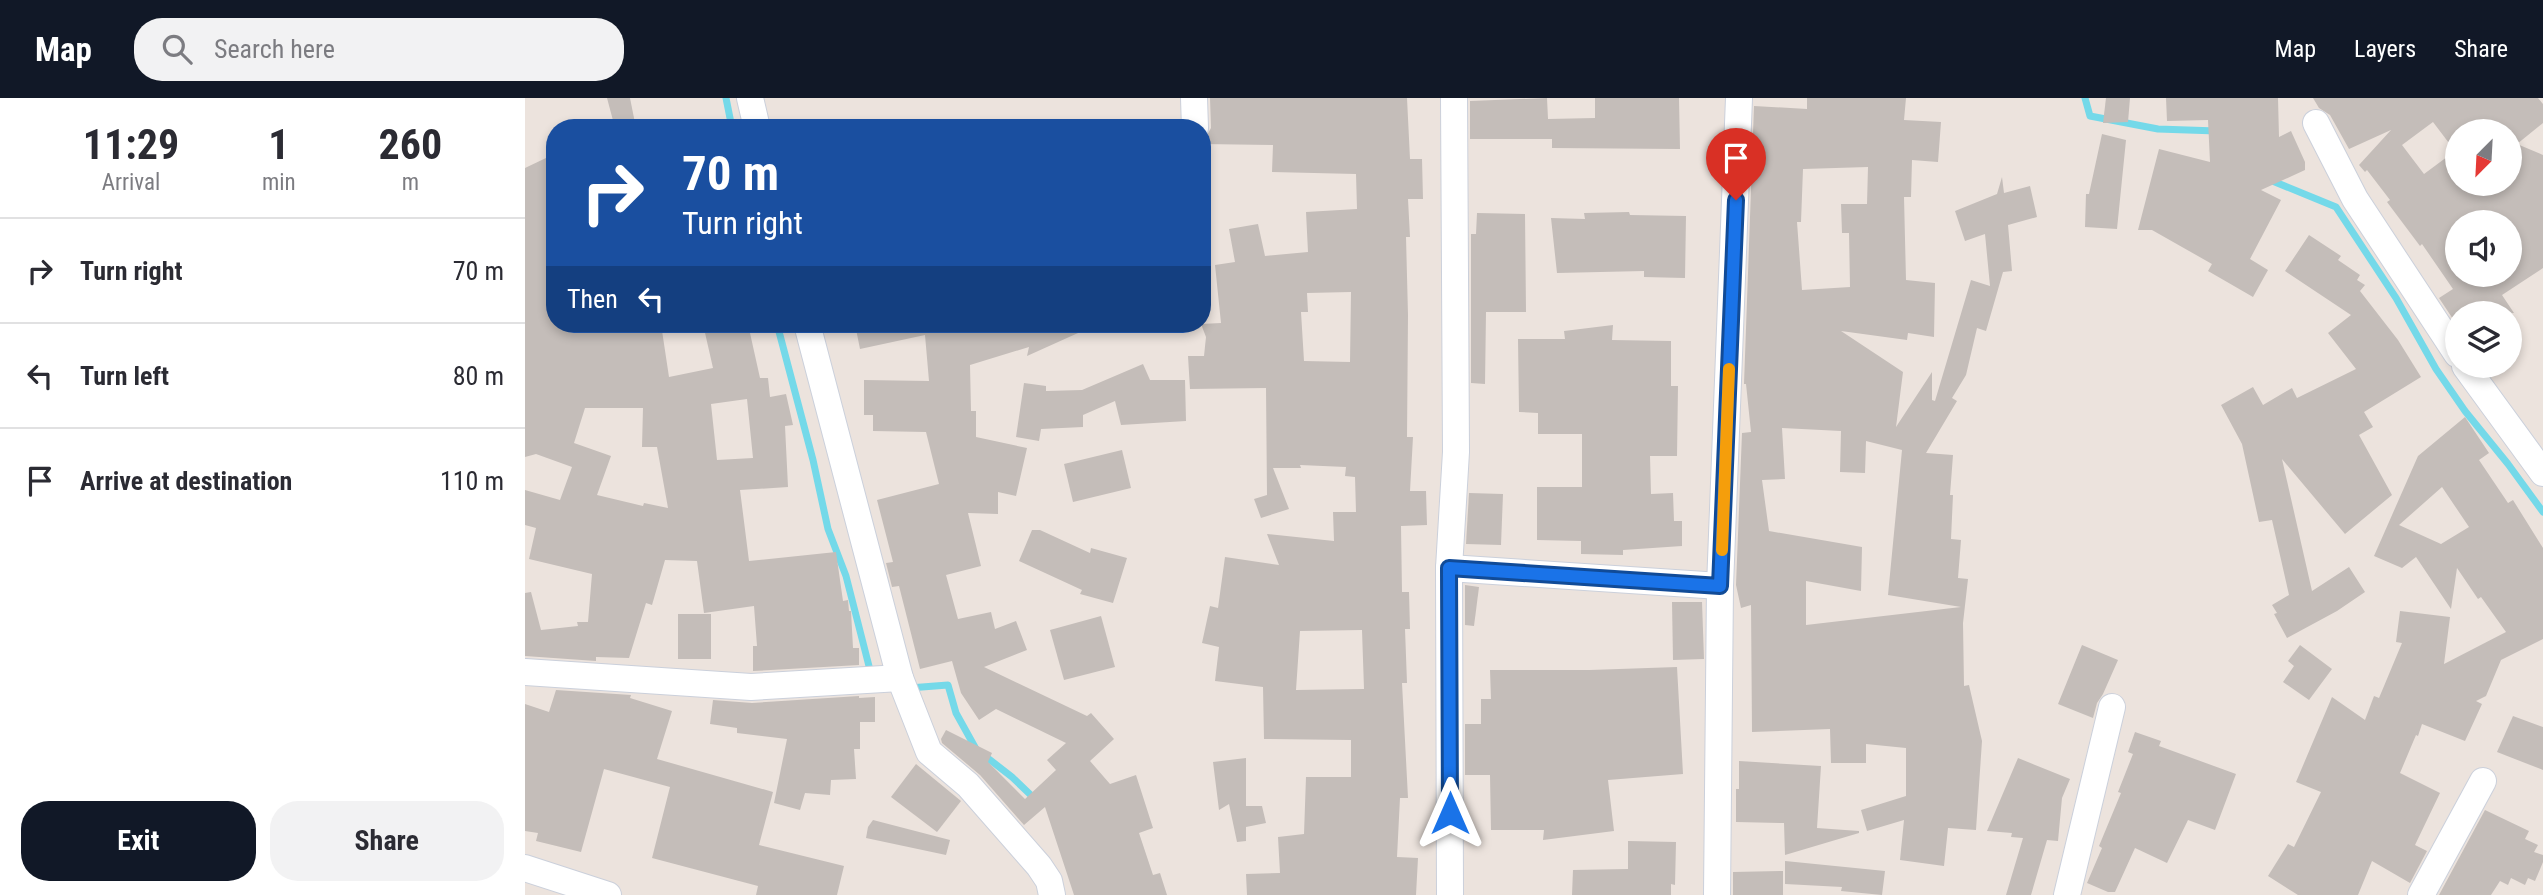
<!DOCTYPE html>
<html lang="en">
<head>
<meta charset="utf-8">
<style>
  :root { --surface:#fff; --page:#f2f2f3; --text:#2b2b33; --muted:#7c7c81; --line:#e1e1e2; --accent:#111827 }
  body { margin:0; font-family:"Roboto Condensed",sans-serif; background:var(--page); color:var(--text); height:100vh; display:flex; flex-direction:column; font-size:26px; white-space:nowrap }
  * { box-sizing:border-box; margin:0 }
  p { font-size:23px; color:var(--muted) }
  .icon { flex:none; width:38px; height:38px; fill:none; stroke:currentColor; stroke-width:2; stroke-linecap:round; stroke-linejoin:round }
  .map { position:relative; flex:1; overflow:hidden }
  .panel { display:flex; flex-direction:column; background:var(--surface); width:525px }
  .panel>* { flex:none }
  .hud { position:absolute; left:21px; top:21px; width:665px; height:214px; border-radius:28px; box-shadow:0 4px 10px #0003; background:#1a4fa0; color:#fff; overflow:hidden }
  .needle { width:46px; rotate:204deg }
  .buttons { position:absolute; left:1920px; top:21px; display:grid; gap:14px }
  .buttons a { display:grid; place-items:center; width:77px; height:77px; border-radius:50%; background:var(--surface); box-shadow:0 4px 10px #0003; font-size:35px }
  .pin { position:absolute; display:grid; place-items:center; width:60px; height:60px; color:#fff; margin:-72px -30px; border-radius:50% 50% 50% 0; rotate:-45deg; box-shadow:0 0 7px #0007 }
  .pin .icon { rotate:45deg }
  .me { position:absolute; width:77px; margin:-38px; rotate:0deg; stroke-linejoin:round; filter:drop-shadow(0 0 5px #0008) }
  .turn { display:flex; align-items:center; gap:24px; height:147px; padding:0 21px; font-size:32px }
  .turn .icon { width:91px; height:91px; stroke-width:2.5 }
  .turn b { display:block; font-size:49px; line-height:60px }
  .then { display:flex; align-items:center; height:66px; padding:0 21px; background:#0003; gap:14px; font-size:26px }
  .eta { display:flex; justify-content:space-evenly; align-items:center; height:119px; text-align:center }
  .eta b { font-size:42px; font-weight:700; line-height:49px }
  .cta { display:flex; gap:14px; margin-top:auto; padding:14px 21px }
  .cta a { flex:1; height:80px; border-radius:28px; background:var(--accent); color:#fff; font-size:28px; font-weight:700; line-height:80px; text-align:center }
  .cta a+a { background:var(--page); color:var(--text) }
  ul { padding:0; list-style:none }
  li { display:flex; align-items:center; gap:21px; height:105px; padding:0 21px; border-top:2px solid var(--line) }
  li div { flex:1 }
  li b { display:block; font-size:26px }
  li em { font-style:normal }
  header { display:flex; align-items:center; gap:42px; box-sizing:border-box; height:98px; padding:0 35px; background:var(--accent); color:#fff }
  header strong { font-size:33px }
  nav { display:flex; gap:38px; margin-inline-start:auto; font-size:24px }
  .search { width:490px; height:63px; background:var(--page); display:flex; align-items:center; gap:18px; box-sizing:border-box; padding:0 24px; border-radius:28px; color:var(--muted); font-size:26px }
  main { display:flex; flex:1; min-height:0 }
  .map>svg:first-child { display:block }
</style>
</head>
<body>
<header>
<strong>Map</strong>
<div class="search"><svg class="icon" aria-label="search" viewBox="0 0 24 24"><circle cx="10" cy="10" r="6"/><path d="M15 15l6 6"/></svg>Search here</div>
<nav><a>Map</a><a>Layers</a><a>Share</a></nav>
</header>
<main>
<section class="panel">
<div class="eta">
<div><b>11:29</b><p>Arrival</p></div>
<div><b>1</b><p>min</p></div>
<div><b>260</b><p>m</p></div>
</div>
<ul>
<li><svg class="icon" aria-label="right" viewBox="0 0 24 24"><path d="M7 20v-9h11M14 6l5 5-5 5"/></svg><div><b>Turn right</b></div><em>70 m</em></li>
<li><svg class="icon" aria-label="left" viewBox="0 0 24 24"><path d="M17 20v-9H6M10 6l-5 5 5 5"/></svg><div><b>Turn left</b></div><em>80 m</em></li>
<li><svg class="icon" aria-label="arrive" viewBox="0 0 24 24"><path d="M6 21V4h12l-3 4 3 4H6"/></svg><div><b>Arrive at destination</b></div><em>110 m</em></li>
</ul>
<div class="cta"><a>Exit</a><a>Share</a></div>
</section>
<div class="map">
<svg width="2018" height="797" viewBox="0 0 2018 797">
  <rect width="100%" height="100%" fill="#ece3dd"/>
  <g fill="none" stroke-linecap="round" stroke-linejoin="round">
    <g stroke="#74d9e9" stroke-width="7">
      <polyline points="201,0 207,30"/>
      <polyline points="1560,0 1565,18 1633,31 1692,33"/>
      <polyline points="1745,82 1811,109 1871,200 1911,271 1940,313 1983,366 2018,414"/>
      <polyline points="252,226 288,362 303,431 321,478 346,576"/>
      <polyline points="384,590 423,587 431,615 451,651 487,679 511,702"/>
    </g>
  </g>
  <g fill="#c4bdb9" fill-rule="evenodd">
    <polygon points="82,0 105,0 111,30 90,30"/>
    <path d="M 685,0 L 882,0 L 885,61 L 897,61 L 898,101 L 883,101 L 885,139 L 881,139 L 883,217 L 882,339 L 888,339 L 885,393 L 901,393 L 902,427 L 876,428 L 877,494 L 884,494 L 885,531 L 880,531 L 882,585 L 877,585 L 883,700 L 875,700 L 872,759 L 893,760 L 891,797 L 722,797 L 721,776 L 755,775 L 753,739 L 779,736 L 781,679 L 826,679 L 826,642 L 739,641 L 738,589 L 690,583 L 694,549 L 677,545 L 685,508 L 693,510 L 700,459 L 754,467 L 742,436 L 809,443 L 808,414 L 831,414 L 830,379 L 820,378 L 821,369 L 775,367 L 776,370 L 748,370 L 764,411 L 736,420 L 729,401 L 742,397 L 741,290 L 665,291 L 663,258 L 679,258 L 681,239 L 676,226 L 696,225 L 690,167 L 710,164 L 704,131 L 733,126 L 740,158 L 783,154 L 781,114 L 832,111 L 831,76 L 747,74 L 748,47 L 677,46 L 686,30 ZM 826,194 L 825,264 L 779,263 L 776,214 L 783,214 L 782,195 ZM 837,532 L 839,591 L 771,592 L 775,533 Z"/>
    <polygon points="1022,0 1023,21 1070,20 1070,0 1154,0 1155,51 1027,50 1027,41 945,41 945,3"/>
    <path d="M 1282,0 L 1381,0 L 1379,22 L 1416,24 L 1413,64 L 1387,62 L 1386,99 L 1379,99 L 1381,182 L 1410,185 L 1409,239 L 1383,235 L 1382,242 L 1316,233 L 1378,274 L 1371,329 L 1407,274 L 1407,302 L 1410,303 L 1446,182 L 1465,188 L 1460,136 L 1440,143 L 1430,113 L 1472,96 L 1477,79 L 1479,95 L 1505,88 L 1512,119 L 1483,127 L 1487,173 L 1478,174 L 1461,233 L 1452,230 L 1441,277 L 1427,300 L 1432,303 L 1401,355 L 1428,357 L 1425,397 L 1428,397 L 1426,441 L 1436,442 L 1433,480 L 1443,481 L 1438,525 L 1439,588 L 1444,587 L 1457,643 L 1451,732 L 1423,730 L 1419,768 L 1375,762 L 1379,722 L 1342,733 L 1336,712 L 1381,698 L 1381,650 L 1341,646 L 1341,665 L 1306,665 L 1305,631 L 1227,634 L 1226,507 L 1216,510 L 1211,487 L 1217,335 L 1226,334 L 1221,286 L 1219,286 L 1229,8 L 1282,11 ZM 1343,69 L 1342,106 L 1316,106 L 1317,135 L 1324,135 L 1325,189 L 1277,192 L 1272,124 L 1276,124 L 1278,71 ZM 1257,330 L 1316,333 L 1315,374 L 1340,375 L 1341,343 L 1377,352 L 1363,497 L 1436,509 L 1281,527 L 1281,483 L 1336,493 L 1337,449 L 1244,433 L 1237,382 L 1260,381 Z"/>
    <polygon points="1581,0 1605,0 1603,24 1578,25"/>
    <polygon points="1641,0 1753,0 1754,39 1766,33 1780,64 1780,72 1736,92 1756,102 1725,161 1743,172 1728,199 1683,173 1687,166 1627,132 1613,132 1634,51 1685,64 1683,22 1642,23"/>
    <path d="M 1788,0 L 2013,0 L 2018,6 L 2018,25 L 1992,46 L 2018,57 L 2018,170 L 1977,197 L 1989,215 L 1932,215 L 1932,227 L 1914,200 L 1928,191 L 1897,146 L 1895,148 L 1862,104 L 1865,102 L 1842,72 L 1840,74 L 1834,67 L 1866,32 L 1824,51 L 1805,17 L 1794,10 ZM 1908,24 L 1930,53 L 1899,76 L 1877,47 ZM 1932,33 L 1984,33 L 1984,86 L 1932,86 ZM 1932,124 L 1984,124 L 1984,177 L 1932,177 Z"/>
    <polygon points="1577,36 1601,42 1592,131 1560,129 1561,96 1564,96"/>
    <path d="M 21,60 L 30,79 L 30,226 L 136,226 L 144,279 L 188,270 L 178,226 L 223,226 L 235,280 L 243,280 L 245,299 L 261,296 L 268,327 L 260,328 L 263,389 L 215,392 L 224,463 L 311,454 L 318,503 L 323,502 L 324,513 L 326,513 L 328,550 L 334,550 L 334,567 L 228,573 L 228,548 L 232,548 L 229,508 L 179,515 L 172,463 L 140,462 L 127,507 L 121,505 L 104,560 L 71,559 L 71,563 L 0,558 L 0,495 L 6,494 L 16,532 L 53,528 L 52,524 L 63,524 L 67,476 L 4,461 L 11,430 L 0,427 L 0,392 L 35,402 L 47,369 L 11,356 L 0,359 L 0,70 ZM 222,301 L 228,360 L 192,362 L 186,306 ZM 60,310 L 118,310 L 117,349 L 132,349 L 143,410 L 119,405 L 118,408 L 72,397 L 86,358 L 49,345 Z"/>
    <polygon points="1104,114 1105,117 1161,118 1160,180 1119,179 1119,173 1032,175 1026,120 1060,121 1059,115"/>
    <polygon points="952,115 1000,116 1001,214 961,214 960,286 946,285 946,136 951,136"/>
    <polygon points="1784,137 1816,158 1813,162 1835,177 1832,182 1840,187 1835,193 1873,242 1896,279 1839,314 1848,329 1834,337 1867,397 1820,436 1757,361 1787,493 1824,469 1840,494 1812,513 1762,540 1749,516 1752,515 1747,507 1764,497 1747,422 1734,424 1717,346 1696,307 1728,289 1738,307 1767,290 1772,300 1831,271 1803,235 1826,217 1760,173"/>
    <polygon points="330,226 573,226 502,258 504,249 445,267 446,313 451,313 451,339 502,350 491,398 473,394 473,416 443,415 456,468 421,477 433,521 466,514 470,531 491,523 502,552 459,569 562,618 566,615 589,641 565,663 585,686 611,677 628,730 614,735 628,777 635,775 642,797 549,797 520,709 499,727 455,677 417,645 416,641 421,632 467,655 463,664 500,701 531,672 522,662 541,645 471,611 454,622 436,595 427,563 395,571 374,488 367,489 361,465 368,464 352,402 414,386 401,334 348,333 348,317 339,317 339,282 404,283 400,237 335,251"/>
    <polygon points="1088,227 1087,242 1146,243 1146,288 1153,288 1152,358 1125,358 1126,396 1148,395 1149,423 1157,423 1157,448 1098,452 1098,457 1056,456 1056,443 1012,442 1012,389 1057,389 1057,336 1013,336 1013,315 994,314 993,241 1040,241 1039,233"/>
    <polygon points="618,266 625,282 660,282 661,323 596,327 590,303 558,317 558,329 516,331 514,343 491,339 499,285 521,288 521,293 557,292"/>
    <path d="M 1940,319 L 1964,355 L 1954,362 L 1983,405 L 1988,402 L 2018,450 L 2018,541 L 1976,562 L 1961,598 L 1951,603 L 1957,606 L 1940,643 L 1897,626 L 1893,638 L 1891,637 L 1875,675 L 1915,695 L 1890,747 L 1902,753 L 1885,785 L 1847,763 L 1833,797 L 1773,797 L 1743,778 L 1763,746 L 1769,749 L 1796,694 L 1771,684 L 1807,599 L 1840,622 L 1849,598 L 1854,600 L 1877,545 L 1871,544 L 1875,513 L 1925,519 L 1919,566 L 1981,534 L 1956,499 L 1953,501 L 1932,470 L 1926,511 L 1891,459 L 1877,470 L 1849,458 L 1893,358 ZM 1917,389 L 1944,429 L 1916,446 L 1874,427 Z"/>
    <polygon points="597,352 606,390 548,404 539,366"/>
    <polygon points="944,395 978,396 976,447 941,446"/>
    <polygon points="507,432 515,432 565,455 566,450 602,460 588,505 555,496 557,492 494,463"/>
    <polygon points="940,487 954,489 949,528 940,527"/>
    <polygon points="1147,504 1177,504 1179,561 1148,562"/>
    <rect x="153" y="516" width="33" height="45"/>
    <polygon points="576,518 590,569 539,582 525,532"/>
    <polygon points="1557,547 1593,562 1578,596 1572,605 1568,620 1533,606"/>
    <polygon points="1775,547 1807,571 1784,602 1758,584 1769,568 1763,563"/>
    <polygon points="1152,569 1158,676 1083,682 1089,733 1018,742 1019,732 966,732 965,677 940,677 940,626 956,626 956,601 966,601 965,572 1065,572"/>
    <polygon points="31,592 106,597 105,600 147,613 132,661 248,694 234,747 319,768 312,797 231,797 233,788 127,760 145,689 79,671 56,754 11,743 13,735 0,733 0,606 24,614"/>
    <polygon points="334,598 334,600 350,599 350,624 335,624 335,651 329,651 331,681 306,682 305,697 280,695 275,712 249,705 262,641 212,635 212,630 185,626 188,602 227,605"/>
    <polygon points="1988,618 2018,629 2018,672 1972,654"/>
    <polygon points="1610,634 1636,643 1634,648 1711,676 1690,732 1663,722 1642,765 1610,750 1590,794 1583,794 1562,785 1577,750 1574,748 1596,695 1593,694 1608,656 1603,654"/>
    <polygon points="721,660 721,708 737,708 741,725 721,729 721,743 712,744 704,706 694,712 688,664"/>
    <polygon points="1493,660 1545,681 1537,700 1533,743 1522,742 1506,797 1481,797 1498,740 1486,739 1487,735 1462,733"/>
    <polygon points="1214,663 1296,668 1292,730 1334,733 1334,735 1260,757 1259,725 1211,724 1211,691 1214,691"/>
    <polygon points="391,666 436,703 412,734 366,699"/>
    <polygon points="1960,712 2004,733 2000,741 2013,747 2009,754 2018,757 2018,764 2010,783 2003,780 2000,787 1986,780 1983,787 1975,783 1966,797 1914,797"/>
    <polygon points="348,722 425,742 421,757 341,740 343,729"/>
    <polygon points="1103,743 1151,744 1150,787 1146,786 1146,797 1047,797 1048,772 1103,771"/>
    <polygon points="1260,763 1360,773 1357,797 1316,793 1317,789 1260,786"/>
    <polygon points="1258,773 1258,797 1208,797 1208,774"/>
  </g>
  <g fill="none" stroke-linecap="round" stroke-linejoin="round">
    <g stroke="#cbd0db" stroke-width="28">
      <g id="minor">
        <polyline points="225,0 232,30"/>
        <polyline points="669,0 670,30"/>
        <polyline points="1791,25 1830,101 1932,256"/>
        <polyline points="282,226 375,580 404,654 443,687 514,768 524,783 527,797"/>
        <polyline points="1940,268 2018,375"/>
        <polyline points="924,470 1195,488"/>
        <polyline points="0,574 226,589 375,580"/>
        <polyline points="0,770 83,797"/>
        <polyline points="925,797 924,470 931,354 929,0"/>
        <polyline points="1192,797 1195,488 1214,0"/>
        <polyline points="1542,797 1587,609"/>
        <polyline points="1896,797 1958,683"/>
      </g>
    </g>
    <use href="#minor" stroke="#fff" stroke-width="26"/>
  </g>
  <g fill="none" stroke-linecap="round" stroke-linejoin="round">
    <g stroke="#114b97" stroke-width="18">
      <polyline id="route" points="925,715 924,470 1195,488 1211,102"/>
    </g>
    <use href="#route" stroke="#1a73e8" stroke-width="12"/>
    <polyline stroke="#f59e0b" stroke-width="12" points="1197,452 1204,271"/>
  </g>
</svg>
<div class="buttons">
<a><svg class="needle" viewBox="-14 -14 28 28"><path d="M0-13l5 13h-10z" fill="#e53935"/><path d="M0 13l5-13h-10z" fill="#7c7c81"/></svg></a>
<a><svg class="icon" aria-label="sound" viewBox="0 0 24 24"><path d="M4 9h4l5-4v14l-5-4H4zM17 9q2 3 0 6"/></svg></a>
<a><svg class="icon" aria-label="layers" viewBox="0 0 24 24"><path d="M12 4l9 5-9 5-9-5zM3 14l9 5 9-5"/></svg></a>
</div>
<div class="pin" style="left:1211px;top:102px;background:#d93025"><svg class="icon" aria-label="arrive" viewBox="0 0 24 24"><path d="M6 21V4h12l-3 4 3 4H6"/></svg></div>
<svg class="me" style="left:925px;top:715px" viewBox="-20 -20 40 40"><path d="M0-17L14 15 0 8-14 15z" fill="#1a73e8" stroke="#fff" stroke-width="4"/></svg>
<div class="hud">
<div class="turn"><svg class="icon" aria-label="right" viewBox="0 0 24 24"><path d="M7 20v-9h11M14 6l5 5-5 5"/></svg><div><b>70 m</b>Turn right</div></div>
<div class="then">Then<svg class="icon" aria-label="left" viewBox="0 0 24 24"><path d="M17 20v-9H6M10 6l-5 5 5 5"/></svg></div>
</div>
</div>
</main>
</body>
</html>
